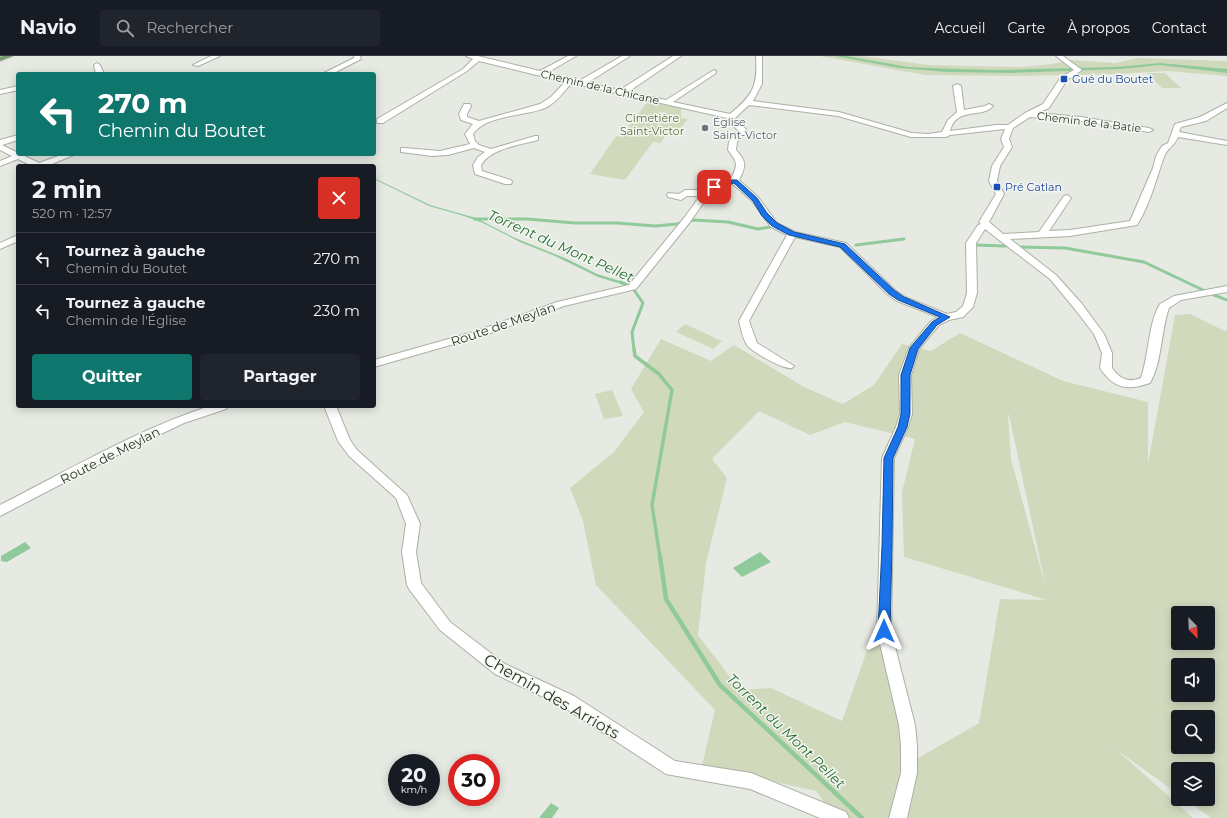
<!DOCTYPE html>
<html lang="fr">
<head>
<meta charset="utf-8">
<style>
  :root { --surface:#171b24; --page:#20242c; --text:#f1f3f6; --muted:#9ea1a6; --line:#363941; --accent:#0f766e }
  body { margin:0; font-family:Montserrat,sans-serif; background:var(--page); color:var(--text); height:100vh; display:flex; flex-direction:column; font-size:15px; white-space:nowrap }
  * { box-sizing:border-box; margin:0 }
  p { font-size:13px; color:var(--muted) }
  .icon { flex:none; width:22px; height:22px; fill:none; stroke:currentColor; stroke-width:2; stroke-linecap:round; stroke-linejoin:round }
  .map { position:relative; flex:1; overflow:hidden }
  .panel { position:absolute; left:16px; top:108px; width:360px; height:244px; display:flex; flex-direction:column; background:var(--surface); border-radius:4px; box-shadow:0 2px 10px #0003 }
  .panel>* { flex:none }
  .banner { position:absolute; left:16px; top:16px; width:360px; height:84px; border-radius:4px; box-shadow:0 2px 10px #0003; background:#0f766e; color:#fff; overflow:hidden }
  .needle { width:26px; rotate:157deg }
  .tools { position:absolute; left:1171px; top:550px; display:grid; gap:8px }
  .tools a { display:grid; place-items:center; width:44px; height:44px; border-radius:4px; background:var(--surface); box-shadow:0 2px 10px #0003; font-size:20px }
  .speed { position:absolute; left:388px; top:698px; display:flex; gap:8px; font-size:20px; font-weight:700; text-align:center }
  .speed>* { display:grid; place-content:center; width:52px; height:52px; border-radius:50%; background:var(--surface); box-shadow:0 2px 10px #0003; line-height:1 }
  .speed small { font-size:10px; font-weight:400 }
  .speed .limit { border:6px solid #d22; background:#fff; color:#111 }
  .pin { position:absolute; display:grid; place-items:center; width:34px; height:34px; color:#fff; margin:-17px; border-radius:8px; box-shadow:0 2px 6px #0006 }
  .me { position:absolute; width:44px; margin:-22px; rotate:0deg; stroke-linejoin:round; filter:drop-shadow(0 0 3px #0008) }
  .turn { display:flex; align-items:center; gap:14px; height:84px; padding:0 16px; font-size:18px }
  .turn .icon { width:52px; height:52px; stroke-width:2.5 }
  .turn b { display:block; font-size:28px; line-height:34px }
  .round { display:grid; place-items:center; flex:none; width:42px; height:42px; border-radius:4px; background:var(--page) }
  .overview { display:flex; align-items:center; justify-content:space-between; height:68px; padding:0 16px }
  h1 { font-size:24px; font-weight:700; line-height:30px }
  .button { display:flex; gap:8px; margin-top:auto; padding:8px 16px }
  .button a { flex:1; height:46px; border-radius:4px; background:var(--accent); color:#fff; font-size:16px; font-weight:700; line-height:46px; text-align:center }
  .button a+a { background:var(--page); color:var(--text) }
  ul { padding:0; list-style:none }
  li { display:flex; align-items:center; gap:12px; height:52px; padding:0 16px; border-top:1px solid var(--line) }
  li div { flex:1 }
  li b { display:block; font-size:15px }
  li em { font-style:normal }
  header { display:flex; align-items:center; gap:24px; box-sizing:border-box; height:56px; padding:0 20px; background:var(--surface); border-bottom:1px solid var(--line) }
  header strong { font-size:19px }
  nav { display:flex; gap:22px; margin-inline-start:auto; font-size:14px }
  .search { width:280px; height:36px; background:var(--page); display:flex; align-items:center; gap:10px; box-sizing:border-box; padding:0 14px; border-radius:4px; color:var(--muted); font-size:15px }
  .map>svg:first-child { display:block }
</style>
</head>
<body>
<header>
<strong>Navio</strong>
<div class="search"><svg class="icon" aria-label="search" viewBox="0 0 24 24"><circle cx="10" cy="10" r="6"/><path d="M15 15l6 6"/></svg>Rechercher</div>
<nav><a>Accueil</a><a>Carte</a><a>À propos</a><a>Contact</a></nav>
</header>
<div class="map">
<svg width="1227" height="762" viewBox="0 0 1227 762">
  <rect width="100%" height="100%" fill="#e6eae2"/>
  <g fill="#d1d9bd" fill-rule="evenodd">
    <polygon points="820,0 861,0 929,9 1021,11 1052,8 1072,4 1115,7 1138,2 1227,5 1227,20 1167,15 1119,18 1019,20 925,19"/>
    <polygon points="1147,17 1165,17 1181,32 1162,32"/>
    <polygon points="651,44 683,51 681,53 681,62 688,63 679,74 669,72 661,87 653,86 625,124 590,118 616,80 621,81 648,45"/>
    <path d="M 1190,258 L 1227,276 L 1227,762 L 1211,762 L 1185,743 L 1208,743 L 1208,713 L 1178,713 L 1178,738 L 1117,694 L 1193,762 L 836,762 L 816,735 L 771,725 L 700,718 L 715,654 L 596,529 L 583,465 L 570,432 L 614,396 L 644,356 L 631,333 L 661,283 L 711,305 L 734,289 L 804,331 L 843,348 L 874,329 L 902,288 L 931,295 L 960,277 L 1063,325 L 1148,346 L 1148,408 L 1175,259 ZM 759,355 L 810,379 L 845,366 L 915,383 L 902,436 L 904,501 L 1047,544 L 1000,543 L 979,667 L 913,705 L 875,572 L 842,665 L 771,632 L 740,634 L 698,579 L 706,507 L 727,422 L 712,403 ZM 1008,359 L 1009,359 L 1046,532 L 1011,403 ZM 1178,557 L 1208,557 L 1208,587 L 1178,587 ZM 1178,609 L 1208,609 L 1208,639 L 1178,639 ZM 1178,661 L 1208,661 L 1208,691 L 1178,691 Z"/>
    <polygon points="685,268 722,285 713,293 676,276"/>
    <polygon points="612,334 623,360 604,363 595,338"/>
  </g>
  <g fill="#90c99a">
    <polygon points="835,0 846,0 908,11 957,13 998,14 1116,11 1160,7 1227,13 1227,17 1160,9 1121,13 1012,17 947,16 899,12"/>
    <polygon points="374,122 430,149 476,162 515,182 567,203 597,218 623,226 618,227 598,221 555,200 520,186 483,167 464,160 429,150 374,123"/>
    <polygon points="25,486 31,492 7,506 1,505 1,500"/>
    <polygon points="760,496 771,506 742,521 733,512"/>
    <polygon points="551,747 559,752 552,762 539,762"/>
  </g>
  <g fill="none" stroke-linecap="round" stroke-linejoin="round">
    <g stroke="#90c99a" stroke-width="3">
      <polyline points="475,163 527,163 575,167 617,167 655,170 677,168 693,164 728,166 758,173 770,171"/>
      <polyline points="856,189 904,183"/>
      <polyline points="973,189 1006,190"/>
      <polyline points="1018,191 1065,192 1144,206 1205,235"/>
      <polyline points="620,226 632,231 643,247 632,276 634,294"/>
      <polyline points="1214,239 1227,244"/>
    </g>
    <polyline stroke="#90c99a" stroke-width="3.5" points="634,293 635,300 659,318 672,334 652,449 660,501"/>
    <polyline stroke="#90c99a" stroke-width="4.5" points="660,500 666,543 720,629 862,762"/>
    <g stroke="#aab1a5" stroke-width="2">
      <g id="minor">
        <polygon points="211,0 220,0 198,10 193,9"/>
        <polygon points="354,0 360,0 361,3 332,18 322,18 354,2"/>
        <path d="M 466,0 L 478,0 L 540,15 L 568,0 L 576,0 L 547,17 L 579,25 L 622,0 L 630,0 L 587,27 L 620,34 L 673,0 L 681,0 L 628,36 L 666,44 L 714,14 L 716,15 L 716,17 L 673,46 L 730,58 C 753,39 758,30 756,0 L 762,0 L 762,28 L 753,45 L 839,56 L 912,77 L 928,78 L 942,76 L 948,64 L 957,56 L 953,30 L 957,28 L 961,30 L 964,54 L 985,50 L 989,48 L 993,50 C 982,63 956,50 950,75 L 996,69 L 1008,69 L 1025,57 L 1043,48 L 1061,21 L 1074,14 L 1056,0 L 1063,0 L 1082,14 L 1067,24 L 1049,52 L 1037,57 L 1081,61 L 1149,72 L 1153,74 L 1149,76 L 1081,65 L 1030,61 L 1013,72 L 1009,83 L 1012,91 L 1000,110 L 997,125 L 1004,138 L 989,166 L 1003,178 L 1039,176 L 1064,140 L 1067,139 L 1071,142 L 1049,175 L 1070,174 L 1130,165 L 1153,112 L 1156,100 L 1162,90 L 1168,87 L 1175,68 L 1200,61 L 1227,47 L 1227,52 L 1206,65 L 1181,71 L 1179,76 L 1227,85 L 1227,89 L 1178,81 C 1174,91 1167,92 1164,101 C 1156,123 1150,149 1137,169 L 1070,180 L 1010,183 L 1056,219 L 1082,248 L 1104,278 L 1112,297 L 1112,312 C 1120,323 1128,327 1141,322 C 1149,299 1148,268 1160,248 L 1174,240 L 1227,230 L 1227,236 L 1181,244 L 1169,252 C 1161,274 1162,307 1150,327 C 1127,335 1114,333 1100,312 L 1102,297 L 1094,278 L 1074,252 L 1050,223 L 985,173 L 976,187 L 977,237 L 973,251 L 963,261 L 949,264 L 939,269 L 919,293 L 911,319 L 912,358 L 908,371 L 894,402 L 891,575 L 915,669 L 917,690 L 917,717 L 907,762 L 889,762 L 901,717 L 901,690 L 899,669 L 877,575 L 882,402 L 896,371 L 900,358 L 899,319 L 909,292 L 931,265 L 938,261 L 897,245 L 887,238 L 840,191 L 795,181 L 749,265 L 757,287 L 794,310 L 792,312 C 784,314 752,296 747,289 C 743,283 741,273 739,265 L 787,179 L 771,171 L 752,145 L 733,128 L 717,133 L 709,139 L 690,166 L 636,233 L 564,250 L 485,279 L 374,311 L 374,304 L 477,275 L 557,246 L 629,229 L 684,162 L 700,140 L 687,140 L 681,144 L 668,141 L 667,139 L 668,137 L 679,138 L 685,134 L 704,134 L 711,129 L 731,123 C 738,108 738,107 728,94 L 729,86 L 738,74 L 727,65 L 727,62 L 572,27 C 564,35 557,46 547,51 C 526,61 486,58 473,78 L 475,85 L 479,89 L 491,93 L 535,80 L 538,80 L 538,84 C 520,89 491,92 481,109 L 482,115 L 511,124 L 512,126 L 511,128 L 505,128 L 475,118 L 473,109 L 478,101 L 485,96 L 474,92 L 448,99 L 432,100 L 401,96 L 401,92 L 404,92 L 440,95 L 470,88 L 465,78 L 473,68 L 461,64 L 459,58 L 464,48 L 470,48 L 471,50 L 467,58 L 467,61 L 479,65 L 540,48 L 551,41 L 565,26 L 479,5 L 467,15 L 383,67 L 377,67 L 377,63 L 463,13 L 473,3 ZM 749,49 L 838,60 L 911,81 L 946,81 L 950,79 L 1005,73 L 1001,83 L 1004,91 L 992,110 L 989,125 L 996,138 L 979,166 L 981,168 L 978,169 L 966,187 L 967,237 L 963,250 L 956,256 L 947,258 L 905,241 L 895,234 L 846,187 L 795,176 L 777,167 L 758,141 L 739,124 C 746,110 747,106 736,94 L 737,86 L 746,76 L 746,73 L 734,63 Z"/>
        <polygon points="97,7 100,9 104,18 96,18 94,9"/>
        <polygon points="18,30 18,34 0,38 0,34"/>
        <polygon points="18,79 18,84 2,89 39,107 64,98 76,98 47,110 32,110 18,103 0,110 0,105 12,100 0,94 0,84"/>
        <polygon points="18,179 18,185 0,193 0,187"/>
        <path d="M 210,350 L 228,350 L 226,353 L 184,367 L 119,398 L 0,460 L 0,449 C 69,414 136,374 210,350 Z"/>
        <polygon points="324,350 336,350 350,384 357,394 407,439 420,468 416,496 421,527 450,566 505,608 574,640 675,705 751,717 846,756 849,762 820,762 750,733 666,718 562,650 495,618 440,574 409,533 407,529 402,496 406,468 396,442 349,400 338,385"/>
      </g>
    </g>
    <g stroke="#c3c8c2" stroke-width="2">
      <polygon id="major" points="3,0 13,0 0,5 0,1"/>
    </g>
    <use href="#minor" fill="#fff" fill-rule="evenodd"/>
    <use href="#major" fill="#779b6b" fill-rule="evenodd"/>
  </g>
  <polygon fill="#1a73e8" stroke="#114b97" points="732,124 737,124 757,142 767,157 777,167 794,176 845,188 894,234 904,241 950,261 937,269 918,293 910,319 910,358 907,371 893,402 892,490 890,575 888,578 884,580 880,578 878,575 882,490 884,402 898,371 901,358 901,319 910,292 932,266 940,261 898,244 889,238 840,191 789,179 772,170 762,160 753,145 734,127 714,133 711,131"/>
  <g fill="#1a4fb4" stroke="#f5f7f2" stroke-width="1.5">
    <rect x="1060" y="19" width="8" height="8" rx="2"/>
    <rect x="993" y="127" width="8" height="8" rx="2"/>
  </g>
  <circle fill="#6b7280" stroke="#f5f7f2" stroke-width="1.5" cx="705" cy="72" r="4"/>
  <g text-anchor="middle" stroke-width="3" stroke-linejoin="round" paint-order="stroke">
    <g font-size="11" fill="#164399" stroke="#f5f7f2" text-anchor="start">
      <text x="1072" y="27">Gué du Boutet</text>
      <text x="1005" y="135">Pré Catlan</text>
    </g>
    <g font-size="11" fill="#293924" stroke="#f5f7f2">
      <text transform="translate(600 31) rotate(13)" y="4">Chemin de la Chicane</text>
      <text transform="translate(1089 66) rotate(7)" y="4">Chemin de la Batie</text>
    </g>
    <g font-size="11" fill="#556b33" stroke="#f5f7f2">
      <text x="652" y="66">Cimetière<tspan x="652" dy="13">Saint-Victor</tspan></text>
    </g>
    <g font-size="11" fill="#5b616d" stroke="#f5f7f2" text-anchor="start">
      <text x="713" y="70">Église<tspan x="713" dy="13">Saint-Victor</tspan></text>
    </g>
    <g font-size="13" fill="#293924" stroke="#f5f7f2">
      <text transform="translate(503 268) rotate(-19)" y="5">Route de Meylan</text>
      <text transform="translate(110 399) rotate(-27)" y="5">Route de Meylan</text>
    </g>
    <g font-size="14" font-style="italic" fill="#256e32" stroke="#f5f7f2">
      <text transform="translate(561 190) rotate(24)" y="5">Torrent du Mont Pellet</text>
      <text transform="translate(786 675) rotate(44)" y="5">Torrent du Mont Pellet</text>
    </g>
    <g font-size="16" fill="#293924" stroke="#f5f7f2">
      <text transform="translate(552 640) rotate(30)" y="6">Chemin des Arriots</text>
    </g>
  </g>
</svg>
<div class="tools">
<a><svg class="needle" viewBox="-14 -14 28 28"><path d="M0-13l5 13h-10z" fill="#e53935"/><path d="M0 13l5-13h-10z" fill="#9ea1a6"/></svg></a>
<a><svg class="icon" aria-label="sound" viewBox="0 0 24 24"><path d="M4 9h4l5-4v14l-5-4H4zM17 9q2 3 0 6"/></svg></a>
<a><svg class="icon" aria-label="search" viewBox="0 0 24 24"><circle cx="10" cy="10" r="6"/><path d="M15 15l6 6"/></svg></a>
<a><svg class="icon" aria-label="layers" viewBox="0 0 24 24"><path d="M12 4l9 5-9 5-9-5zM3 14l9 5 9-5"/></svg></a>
</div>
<div class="speed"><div>20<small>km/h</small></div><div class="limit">30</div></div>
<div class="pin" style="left:714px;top:131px;background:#d93025"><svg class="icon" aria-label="arrive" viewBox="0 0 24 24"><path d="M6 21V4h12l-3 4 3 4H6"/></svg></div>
<svg class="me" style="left:884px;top:575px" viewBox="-20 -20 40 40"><path d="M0-17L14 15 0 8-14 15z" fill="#1a73e8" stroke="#fff" stroke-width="4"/></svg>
<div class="banner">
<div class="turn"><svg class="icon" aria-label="left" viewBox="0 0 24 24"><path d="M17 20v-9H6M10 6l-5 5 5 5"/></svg><div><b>270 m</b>Chemin du Boutet</div></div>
</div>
<section class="panel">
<div class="overview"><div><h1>2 min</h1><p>520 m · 12:57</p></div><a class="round" style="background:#d93025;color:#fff"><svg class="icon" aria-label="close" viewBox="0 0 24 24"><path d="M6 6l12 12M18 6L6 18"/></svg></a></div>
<ul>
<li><svg class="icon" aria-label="left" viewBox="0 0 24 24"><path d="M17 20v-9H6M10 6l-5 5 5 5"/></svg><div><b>Tournez à gauche</b><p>Chemin du Boutet</p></div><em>270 m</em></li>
<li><svg class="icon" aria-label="left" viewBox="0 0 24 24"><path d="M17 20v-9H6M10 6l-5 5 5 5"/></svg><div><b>Tournez à gauche</b><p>Chemin de l'Église</p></div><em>230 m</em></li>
</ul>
<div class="button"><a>Quitter</a><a>Partager</a></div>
</section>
</div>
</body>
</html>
